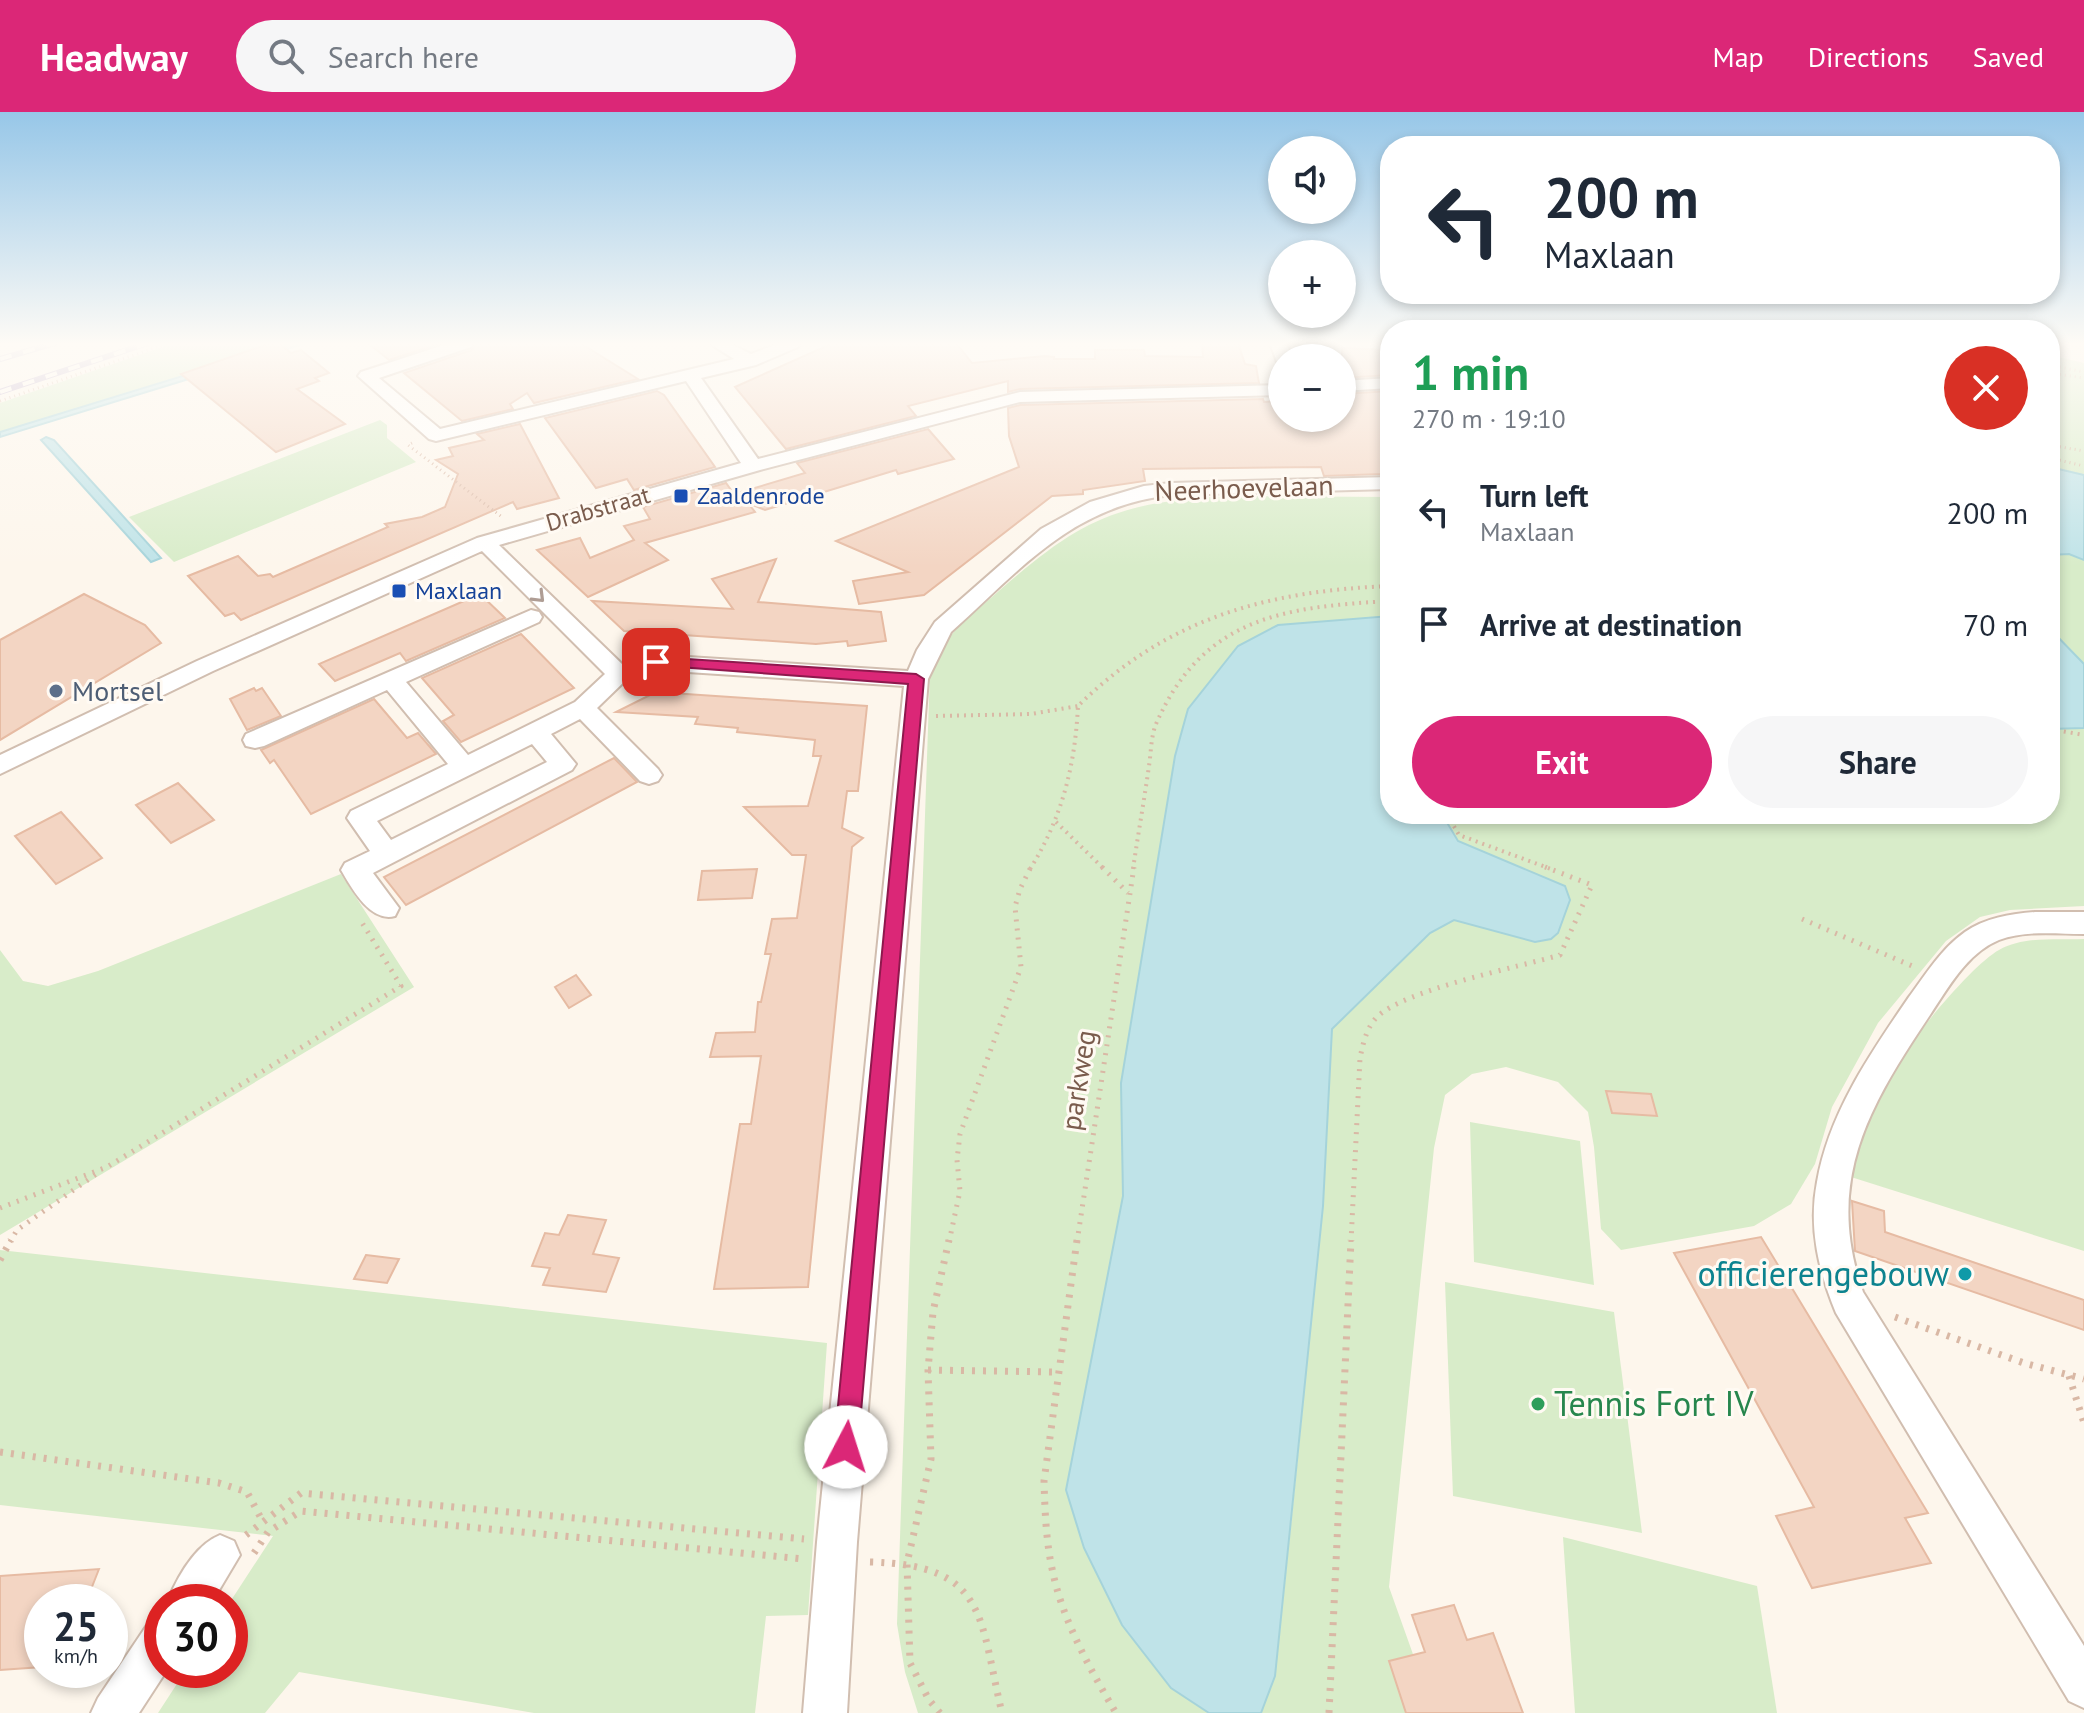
<!DOCTYPE html>
<html lang="en">
<head>
<meta charset="utf-8">
<style>
  :root { --surface:#fff; --page:#f6f6f7; --text:#1f2937; --muted:#747a83; --accent:#db2777 }
  body { margin:0; font-family:"PT Sans",sans-serif; background:var(--page); color:var(--text); height:100vh; display:flex; flex-direction:column; font-size:30px; white-space:nowrap }
  * { box-sizing:border-box; margin:0 }
  p { font-size:26px; color:var(--muted) }
  .icon { flex:none; width:44px; height:44px; fill:none; stroke:currentColor; stroke-width:2; stroke-linecap:round; stroke-linejoin:round }
  .map { position:relative; flex:1; overflow:hidden }
  .drawer { position:absolute; left:1380px; top:208px; width:680px; height:504px; display:flex; flex-direction:column; background:var(--surface); border-radius:32px; box-shadow:0 4px 12px #0003 }
  .drawer>* { flex:none }
  .banner { position:absolute; left:1380px; top:24px; width:680px; height:168px; border-radius:32px; box-shadow:0 4px 12px #0003; background:#fff; color:var(--text); overflow:hidden }
  .fabs { position:absolute; left:1268px; top:24px; display:grid; gap:16px }
  .fabs a { display:grid; place-items:center; width:88px; height:88px; border-radius:50%; background:var(--surface); box-shadow:0 4px 12px #0003; font-size:40px }
  .speed { position:absolute; left:24px; top:1472px; display:flex; gap:16px; font-size:40px; font-weight:700; text-align:center }
  .speed>* { display:grid; place-content:center; width:104px; height:104px; border-radius:50%; background:var(--surface); box-shadow:0 4px 12px #0003; line-height:1 }
  .speed small { font-size:20px; font-weight:400 }
  .speed .limit { border:12px solid #d22; background:#fff; color:#111 }
  .pin { position:absolute; display:grid; place-items:center; width:68px; height:68px; color:#fff; margin:-34px; border-radius:16px; box-shadow:0 4px 12px #0006 }
  .me { position:absolute; width:88px; margin:-44px; rotate:5deg; stroke-linejoin:round; filter:drop-shadow(0 0 6px #0008) }
  .turn { display:flex; align-items:center; gap:28px; height:168px; padding:0 32px; font-size:36px }
  .turn .icon { width:104px; height:104px; stroke-width:2.5 }
  .turn b { display:block; font-size:56px; line-height:68px }
  .round { display:grid; place-items:center; flex:none; width:84px; height:84px; border-radius:42px; background:var(--page) }
  .headline { display:flex; align-items:center; justify-content:space-between; height:136px; padding:0 32px }
  h1 { font-size:48px; font-weight:600; line-height:60px; color:#1e9e55 }
  .action { display:flex; gap:16px; margin-top:auto; padding:16px 32px }
  .action a { flex:1; height:92px; border-radius:48px; background:var(--accent); color:#fff; font-size:32px; font-weight:600; line-height:92px; text-align:center }
  .action a+a { background:var(--page); color:var(--text) }
  ul { padding:0; list-style:none }
  li { display:flex; align-items:center; gap:24px; height:112px; padding:0 32px }
  li div { flex:1 }
  li b { display:block; font-size:30px }
  li em { font-style:normal }
  header { display:flex; align-items:center; gap:48px; box-sizing:border-box; height:112px; padding:0 40px; background:var(--accent); color:#fff }
  header strong { font-size:38px }
  nav { display:flex; gap:44px; margin-inline-start:auto; font-size:28px }
  .search { width:560px; height:72px; background:var(--page); display:flex; align-items:center; gap:20px; box-sizing:border-box; padding:0 28px; border-radius:44px; color:var(--muted); font-size:30px }
  .map>svg:first-child { display:block }
</style>
</head>
<body>
<header>
<strong>Headway</strong>
<div class="search"><svg class="icon" aria-label="search" viewBox="0 0 24 24"><circle cx="10" cy="10" r="6"/><path d="M15 15l6 6"/></svg>Search here</div>
<nav><a>Map</a><a>Directions</a><a>Saved</a></nav>
</header>
<div class="map">
<svg width="2084" height="1601" viewBox="0 0 2084 1601">
  <rect width="100%" height="100%" fill="#fdf6ec"/>
  <g fill="#d8ecc9">
    <polygon points="174,231 289,231 0,320 0,291"/>
    <polygon points="2050,243 2084,251 2084,363 2050,355"/>
    <polygon points="380,308 387,313 387,326 416,350 174,450 129,405"/>
    <path d="M 1228,384 L 1390,385 L 1390,504 L 1278,513 L 1175,644 L 1121,971 L 1123,1084 L 1066,1379 L 1084,1436 L 1122,1513 L 1171,1575 L 1209,1601 L 918,1601 L 905,1560 L 897,1512 L 930,559 C 942,526 966,507 992,485 C 1077,410 1112,390 1228,384 Z"/>
    <polygon points="2069,442 2084,448 2084,552 2050,517 2050,443"/>
    <path d="M 2084,616 L 2084,794 L 2010,798 L 1980,805 L 1946,829 L 1878,911 L 1832,995 L 1815,1052 L 1791,1092 L 1754,1114 L 1621,1138 L 1601,1117 L 1594,1035 L 1588,1000 L 1558,970 L 1506,955 L 1472,962 L 1445,983 L 1434,1036 L 1389,1475 L 1434,1601 L 1261,1601 L 1275,1564 C 1298,1348 1321,1134 1332,917 L 1430,821 L 1454,808 L 1535,830 L 1565,774 L 1458,729 L 1442,702 L 2050,702 L 2050,617 Z"/>
    <polygon points="341,762 414,875 0,1123 0,838 23,869 48,874 98,859"/>
    <path d="M 2084,827 L 2084,1139 L 1851,1065 C 1854,1049 1855,1032 1859,1016 C 1871,976 1963,858 1999,838 C 2024,824 2056,828 2084,827 Z"/>
    <polygon points="1470,1010 1580,1029 1594,1173 1474,1150"/>
    <polygon points="0,1138 827,1231 808,1503 766,1504 755,1601 534,1601 299,1560 265,1601 158,1601 186,1558 230,1558 230,1490 273,1424 0,1393"/>
    <polygon points="1445,1170 1614,1200 1642,1421 1453,1384"/>
    <polygon points="1563,1425 1757,1474 1777,1601 1575,1601"/>
  </g>
  <g fill="#bfe3e8" stroke="#a5d3da" stroke-width="2">
    <polygon points="290,231 306,231 0,325 0,320"/>
    <polygon points="46,325 54,328 161,446 151,450 41,328"/>
    <polygon points="2050,355 2084,363 2084,448 2069,442 2050,443"/>
    <polygon points="1390,504 1390,702 1442,702 1458,729 1565,774 1570,788 1558,821 1551,827 1535,830 1454,808 1430,821 1332,917 1323,1094 1275,1564 1261,1601 1209,1601 1171,1576 1122,1513 1084,1436 1066,1378 1123,1084 1121,971 1175,644 1188,597 1238,534 1278,513"/>
    <polygon points="2050,517 2084,552 2084,616 2050,617"/>
  </g>
  <g fill="#f3d5c3" stroke="#e6bba3" stroke-width="2">
    <polygon points="271,231 279,231 291,241 301,238 329,261 315,266 319,269 297,277 345,312 276,340 181,262"/>
    <polygon points="368,231 442,231 389,248"/>
    <polygon points="476,231 580,231 638,267 534,291 527,281 510,292 513,297 462,309 404,261 472,238"/>
    <polygon points="833,231 956,231 972,251 1045,244 1054,245 1054,247 1095,247 1095,238 1144,238 1145,244 1203,245 1202,231 1238,231 1245,252 1256,254 1259,271 1020,277 1008,280 1008,269 908,294 916,304 786,337 735,275"/>
    <polygon points="1342,236 1390,238 1390,263 1342,266"/>
    <polygon points="657,279 664,283 715,355 634,378 627,367 596,376 545,306"/>
    <polygon points="1390,279 1390,360 1382,362 1324,364 1321,355 1143,357 1145,369 1083,378 1083,382 1052,384 924,483 859,492 853,469 908,460 836,429 1019,355 1009,324 1008,296 1020,293 1263,287 1264,290 1282,289 1282,306 1342,306 1342,282"/>
    <polygon points="520,312 559,386 517,397 513,390 241,508 234,501 225,504 188,464 238,444 258,464 270,462 273,465 388,415 385,412 422,405 445,395 458,362 436,348 453,344 449,336 484,328 477,322"/>
    <polygon points="928,317 954,347 898,362 896,358 765,398 748,391 755,400 645,431 668,448 588,485 537,438 580,426 590,446 634,428 624,414 650,407 643,395 726,371 734,382 741,380 805,361 797,351"/>
    <polygon points="776,447 758,490 881,500 886,529 848,534 847,529 816,532 624,519 592,489 733,497 712,467"/>
    <polygon points="84,482 145,513 161,531 0,628 0,528"/>
    <polygon points="480,482 505,506 406,549 400,541 335,569 319,552"/>
    <polygon points="521,522 574,576 461,630 443,609 454,603 422,566"/>
    <polygon points="254,576 256,579 262,576 281,604 247,618 230,587"/>
    <polygon points="656,580 867,594 858,679 847,679 842,716 863,726 852,735 808,1175 714,1177 740,1012 751,1012 761,944 710,945 716,921 755,920 758,890 761,890 771,842 765,842 772,807 797,806 806,743 792,743 744,695 808,694 821,644 813,644 815,628 737,620 738,616 695,612 698,605 616,600"/>
    <polygon points="374,587 407,626 418,621 436,642 311,702 274,648 270,651 261,638"/>
    <polygon points="614,646 637,670 406,793 384,765"/>
    <polygon points="178,671 214,708 171,731 136,693"/>
    <polygon points="61,700 102,746 56,772 15,724"/>
    <polygon points="757,757 752,786 698,788 702,759"/>
    <polygon points="576,863 591,883 569,896 555,875"/>
    <polygon points="1606,979 1651,982 1657,1004 1612,1001"/>
    <polygon points="1852,1089 1884,1099 1885,1120 2084,1188 2084,1218 1855,1139"/>
    <polygon points="568,1103 606,1108 593,1142 619,1146 606,1180 543,1173 550,1156 532,1154 545,1121 559,1123"/>
    <polygon points="1761,1125 1928,1401 1905,1406 1931,1451 1812,1476 1776,1404 1814,1395 1674,1141"/>
    <polygon points="366,1143 399,1147 387,1171 354,1167"/>
    <polygon points="99,1457 86,1490 42,1490 42,1555 0,1558 0,1464"/>
    <polygon points="1454,1493 1467,1528 1493,1521 1523,1601 1406,1601 1389,1549 1425,1540 1412,1503"/>
  </g>
  <g fill="none" stroke-linecap="round" stroke-linejoin="round">
    <g stroke="#d1beb0" stroke-width="4">
      <g id="minor">
        <path d="M 450,231 L 473,231 L 471,235 L 379,266 L 440,317 L 734,247 L 709,231 L 729,231 L 751,242 L 779,231 L 800,231 L 798,235 L 756,253 L 701,266 L 758,347 L 1020,280 L 1282,273 L 1282,283 L 1020,290 L 760,358 L 499,433 L 623,553 L 656,543 L 908,559 L 917,538 L 935,510 L 1041,417 L 1090,390 L 1144,374 L 1171,371 L 1390,365 L 1390,377 L 1171,383 C 1072,394 1021,457 951,520 L 928,567 L 857,1430 L 847,1601 L 803,1601 L 817,1430 L 904,574 L 657,558 L 627,567 L 597,596 L 658,657 L 662,663 L 658,669 L 649,672 L 640,669 L 580,607 L 551,622 L 576,652 L 572,658 L 373,761 L 399,796 L 395,804 C 371,811 352,777 341,758 L 345,751 L 370,739 L 347,706 L 351,699 L 448,652 L 387,578 L 264,634 L 255,636 L 246,634 L 243,628 L 246,622 L 531,498 L 539,500 L 542,505 L 539,510 L 406,570 L 468,643 L 575,590 L 605,562 L 482,439 L 213,559 L 0,662 L 0,643 L 197,549 L 477,426 L 741,351 L 686,269 L 436,329 L 429,327 L 358,264 L 361,260 ZM 532,632 L 547,650 L 391,728 L 377,709 Z"/>
        <polygon points="1270,231 1286,231 1292,246 1282,246 1282,251 1277,250"/>
        <polygon points="1390,266 1390,276 1342,279 1342,269"/>
        <path d="M 2035,800 L 2084,800 L 2084,822 C 2057,822 2025,818 1999,828 C 1967,841 1948,876 1930,903 C 1869,994 1824,1069 1863,1180 L 2084,1534 L 2084,1596 L 2069,1589 L 1836,1201 C 1819,1160 1808,1116 1817,1070 C 1829,1001 1870,942 1909,885 C 1926,862 1941,837 1965,820 C 1985,806 2011,802 2035,800 Z"/>
        <path d="M 220,1423 L 234,1429 L 240,1443 L 212,1490 L 167,1490 C 177,1466 195,1433 220,1423 Z"/>
        <polygon points="162,1507 162,1558 167,1558 139,1601 91,1601 98,1586 147,1513"/>
      </g>
    </g>
    <g stroke="#d9b8a5" stroke-width="3" stroke-dasharray="1 4" stroke-linecap="butt">
      <polyline points="2050,253 2084,260"/>
      <polyline points="2050,261 2084,266"/>
      <polyline points="0,289 169,231"/>
      <polyline points="412,331 408,333 502,405"/>
      <polyline points="2050,333 2084,339"/>
      <polyline points="2050,346 2084,354"/>
    </g>
    <g stroke="#d9b8a5" stroke-width="4" stroke-dasharray="2 5" stroke-linecap="butt">
      <polyline points="936,604 1031,602 1078,594"/>
      <polyline points="2050,617 2084,623"/>
      <polyline points="1447,702 1459,723 1551,757"/>
      <polyline points="1056,710 1104,757"/>
      <path d="M 1030,757 C 1062,706 1075,654 1078,594 C 1167,506 1267,479 1390,474"/>
      <path d="M 1133,757 C 1138,723 1144,689 1149,654 C 1151,641 1151,624 1156,612 C 1203,504 1286,495 1390,489"/>
    </g>
    <g stroke="#d9b8a5" stroke-width="5" stroke-dasharray="2 7" stroke-linecap="butt">
      <polyline points="1102,755 1128,781"/>
      <polyline points="1802,807 1917,856"/>
      <polyline points="0,1096 107,1055 401,874 361,809"/>
      <polyline points="10,1130 17,1118 99,1060"/>
      <polyline points="949,1130 960,1079 957,1048 960,1022 1021,855 1015,795 1020,777 1031,755"/>
      <polyline points="1077,1130 1134,755"/>
      <path d="M 1351,1130 L 1360,946 C 1363,932 1366,917 1376,906 C 1402,878 1519,855 1560,843 L 1592,773 L 1545,755"/>
    </g>
    <g stroke="#d9b8a5" stroke-width="7" stroke-dasharray="3 8" stroke-linecap="butt">
      <path d="M 1077,1128 L 1044,1369 C 1045,1400 1046,1431 1053,1461 C 1063,1509 1091,1559 1116,1601"/>
      <polyline points="0,1148 11,1128"/>
      <polyline points="1895,1205 2024,1251 2084,1267"/>
      <polyline points="928,1258 1057,1260"/>
      <polyline points="2069,1264 2084,1311"/>
      <polyline points="0,1340 219,1371 247,1380 263,1410"/>
      <polyline points="246,1423 301,1381 804,1427"/>
      <polyline points="254,1441 268,1420 301,1399 804,1447"/>
      <path d="M 870,1450 C 988,1453 979,1505 1002,1601"/>
      <polyline points="940,1601 929,1588 910,1551 907,1451 931,1347 928,1258 933,1200 949,1128"/>
      <polyline points="1329,1601 1351,1128"/>
    </g>
    <use href="#minor" fill="#fff" fill-rule="evenodd"/>
    <g stroke="#b9a8c9" stroke-width="6">
      <g id="rail">
        <polyline points="0,247 55,231"/>
        <polyline points="0,280 148,231"/>
      </g>
    </g>
    <use href="#rail" stroke="#fffaf3" stroke-width="4" stroke-dasharray="12" stroke-linecap="butt"/>
  </g>
  <defs><path id="oneway-chevron" d="M-2-3.5L2.5 0L-2 3.5" fill="none" stroke-width="1.6" stroke-linecap="round" stroke-linejoin="round" transform="scale(2)"/></defs>
  <use stroke="#af9d94" href="#oneway-chevron" transform="translate(539 485) rotate(45)"/>
  <linearGradient id="sky" x2="0" y2="1"><stop stop-color="#97c7e8"/><stop offset="0.51" stop-color="#fefbf6"/><stop offset="1" stop-color="#fefbf6" stop-opacity="0"/></linearGradient>
  <rect width="2084" height="455" fill="url(#sky)"/>
  <polygon fill="#db2777" stroke="#8e194d" stroke-width="2" points="656,545 916,562 924,567 858,1335 855,1343 846,1347 837,1343 834,1335 908,572 651,553 651,546"/>
  <g fill="#1a4fb4" stroke="#fffaf3" stroke-width="3">
    <rect x="673" y="376" width="16" height="16" rx="4"/>
    <rect x="391" y="471" width="16" height="16" rx="4"/>
  </g>
  <circle fill="#5c6f8a" stroke="#fffaf3" stroke-width="3" cx="56" cy="579" r="8"/>
  <circle fill="#0f9aa8" stroke="#fffaf3" stroke-width="3" cx="1965" cy="1162" r="8"/>
  <circle fill="#2e9e5b" stroke="#fffaf3" stroke-width="3" cx="1538" cy="1292" r="8"/>
  <g text-anchor="middle" stroke-width="6" stroke-linejoin="round" paint-order="stroke">
    <g font-size="24" fill="#164399" stroke="#fffaf3" text-anchor="start">
      <text x="697" y="392">Zaaldenrode</text>
      <text x="415" y="487">Maxlaan</text>
    </g>
    <g font-size="24" fill="#7a5c4d" stroke="#fffaf3">
      <text transform="translate(598 397) rotate(-16)" y="8">Drabstraat</text>
    </g>
    <g font-size="28" fill="#7a5c4d" stroke="#fffaf3">
      <text transform="translate(1244 376) rotate(-2)" y="10">Neerhoevelaan</text>
      <text transform="translate(1078 968) rotate(-81)" y="10">parkweg</text>
    </g>
    <g font-size="28" fill="#4e5e75" stroke="#fffaf3" text-anchor="start">
      <text x="72" y="589">Mortsel</text>
    </g>
    <g font-size="34" fill="#0d838f" stroke="#fffaf3" text-anchor="end">
      <text x="1949" y="1174">officierengebouw</text>
    </g>
    <g font-size="34" fill="#27864d" stroke="#fffaf3" text-anchor="start">
      <text x="1554" y="1304">Tennis Fort IV</text>
    </g>
  </g>
</svg>
<div class="fabs">
<a><svg class="icon" aria-label="sound" viewBox="0 0 24 24"><path d="M4 9h4l5-4v14l-5-4H4zM17 9q2 3 0 6"/></svg></a>
<a>+</a>
<a>−</a>
</div>
<div class="speed"><div>25<small>km/h</small></div><div class="limit">30</div></div>
<div class="pin" style="left:656px;top:550px;background:#d93025"><svg class="icon" aria-label="arrive" viewBox="0 0 24 24"><path d="M6 21V4h12l-3 4 3 4H6"/></svg></div>
<svg class="me" style="left:846px;top:1335px" viewBox="-20 -20 40 40"><circle r="19" fill="#fff"/><path d="M0-13L10 11 0 6-10 11z" fill="#db2777"/></svg>
<div class="banner">
<div class="turn"><svg class="icon" aria-label="left" viewBox="0 0 24 24"><path d="M17 20v-9H6M10 6l-5 5 5 5"/></svg><div><b>200 m</b>Maxlaan</div></div>
</div>
<section class="drawer">
<div class="headline"><div><h1>1 min</h1><p>270 m · 19:10</p></div><a class="round" style="background:#d93025;color:#fff"><svg class="icon" aria-label="close" viewBox="0 0 24 24"><path d="M6 6l12 12M18 6L6 18"/></svg></a></div>
<ul>
<li><svg class="icon" aria-label="left" viewBox="0 0 24 24"><path d="M17 20v-9H6M10 6l-5 5 5 5"/></svg><div><b>Turn left</b><p>Maxlaan</p></div><em>200 m</em></li>
<li><svg class="icon" aria-label="arrive" viewBox="0 0 24 24"><path d="M6 21V4h12l-3 4 3 4H6"/></svg><div><b>Arrive at destination</b></div><em>70 m</em></li>
</ul>
<div class="action"><a>Exit</a><a>Share</a></div>
</section>
</div>
</body>
</html>
